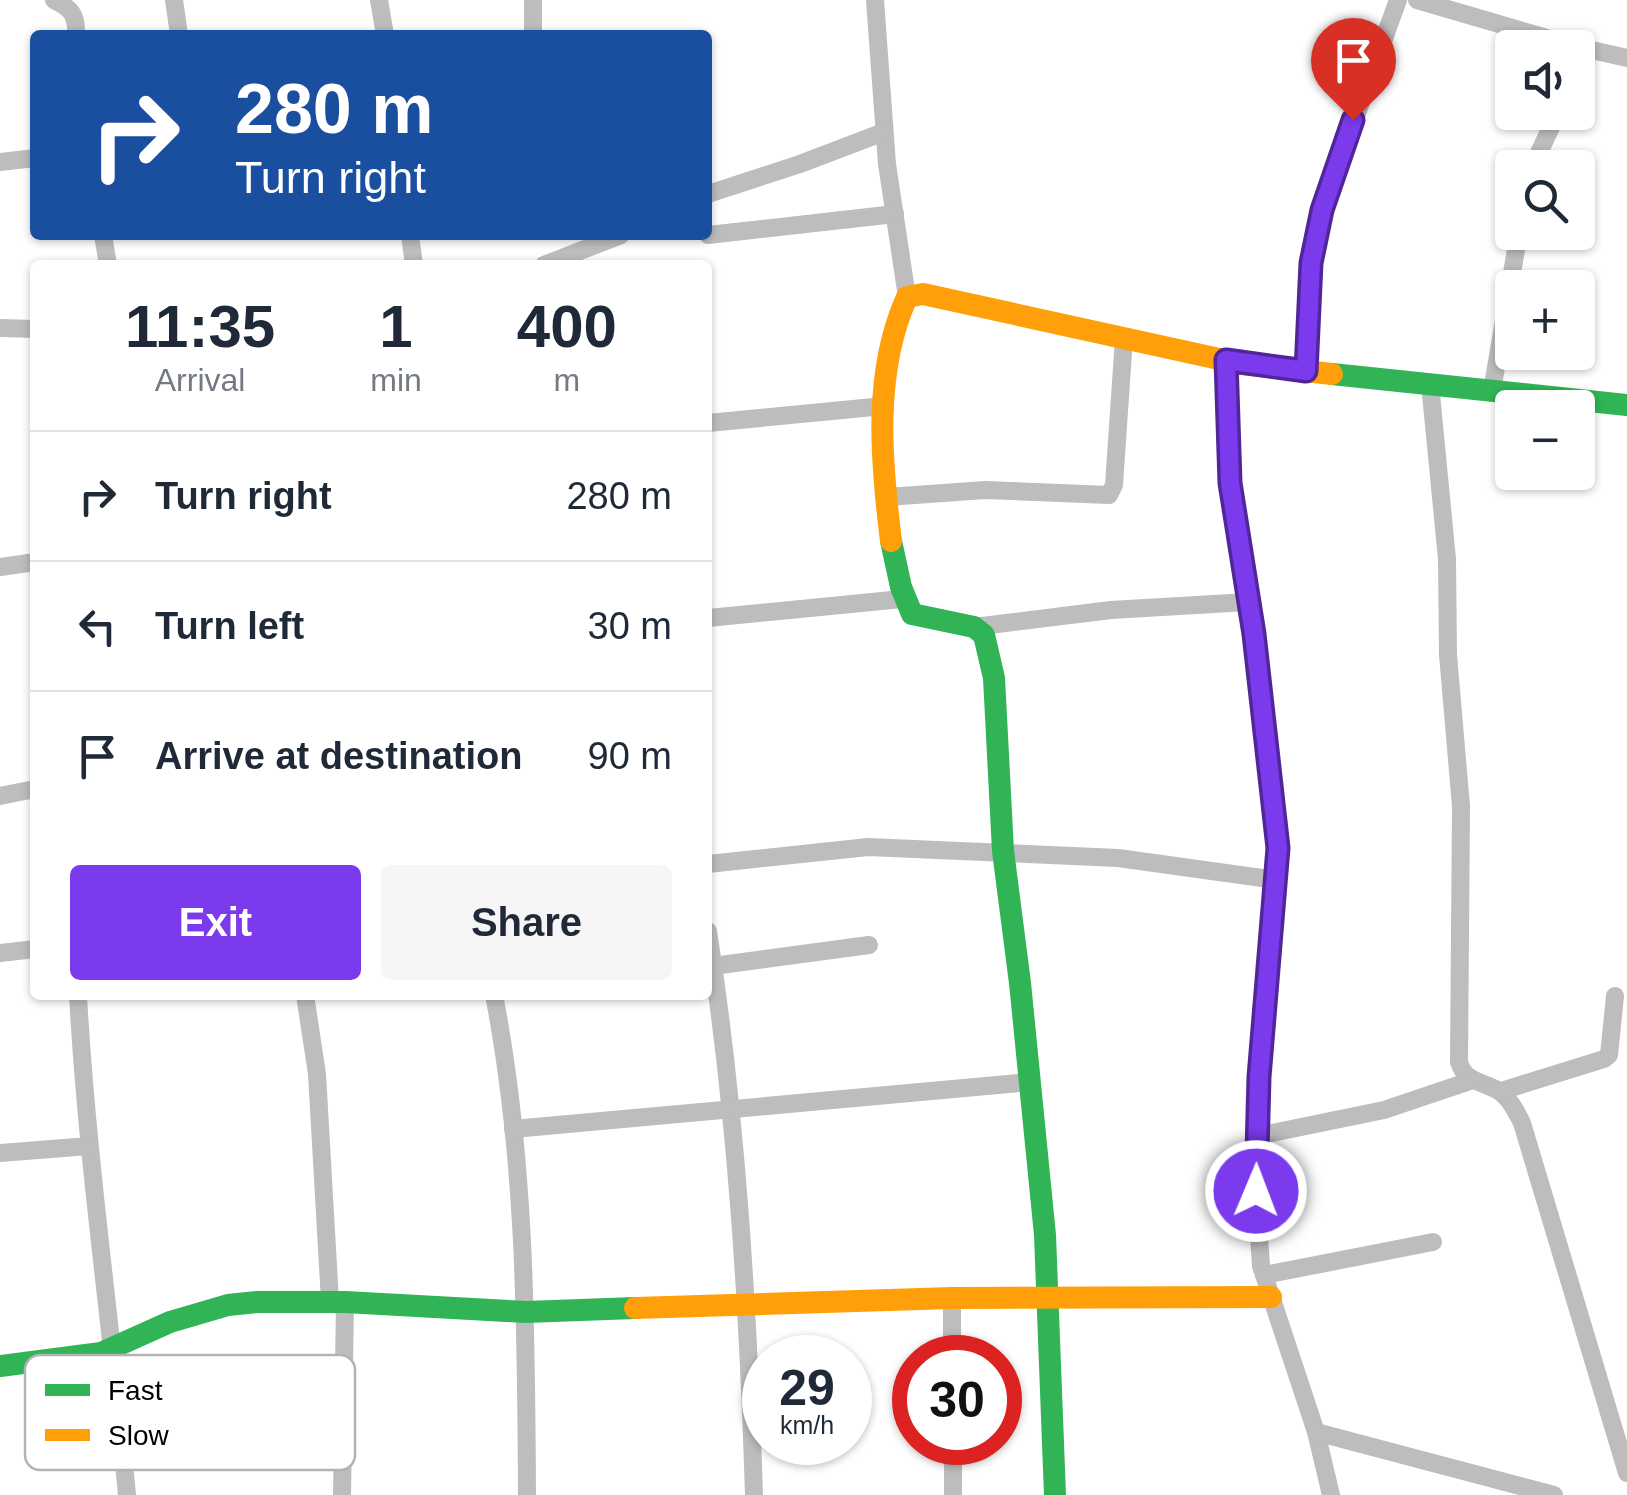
<!DOCTYPE html>
<html lang="en">
<head>
<meta charset="utf-8">
<style>
  :root { --surface:#fff; --page:#f6f6f7; --text:#1f2937; --muted:#747a83; --line:#e0e1e3; --accent:#7c3aed }
  body { margin:0; font-family:Arial,sans-serif; background:var(--page); color:var(--text); height:100vh; display:flex; flex-direction:column; font-size:38px; white-space:nowrap }
  * { box-sizing:border-box; margin:0 }
  p { font-size:32px; color:var(--muted) }
  .icon { flex:none; width:55px; height:55px; fill:none; stroke:currentColor; stroke-width:2; stroke-linecap:round; stroke-linejoin:round }
  .map { position:relative; flex:1; overflow:hidden }
  .panel { position:absolute; left:30px; top:260px; width:682px; height:740px; display:flex; flex-direction:column; background:var(--surface); border-radius:10px; box-shadow:0 2px 8px #0004 }
  .panel>* { flex:none }
  .banner { position:absolute; left:30px; top:30px; width:682px; height:210px; border-radius:10px; box-shadow:0 2px 8px #0004; background:#1a4fa0; color:#fff; overflow:hidden }
  .buttons { position:absolute; left:1495px; top:30px; display:grid; gap:20px }
  .buttons a { display:grid; place-items:center; width:100px; height:100px; border-radius:10px; background:var(--surface); box-shadow:0 2px 8px #0004; font-size:50px }
  .speed { position:absolute; left:742px; top:1335px; display:flex; gap:20px; font-size:50px; font-weight:700; text-align:center }
  .speed>* { display:grid; place-content:center; width:130px; height:130px; border-radius:50%; background:var(--surface); box-shadow:0 2px 8px #0004; line-height:1 }
  .speed small { font-size:25px; font-weight:400 }
  .speed .limit { border:15px solid #d22; background:#fff; color:#111 }
  .pin { position:absolute; display:grid; place-items:center; width:85px; height:85px; color:#fff; margin:-102px -42px; border-radius:50% 50% 50% 0; rotate:-45deg; box-shadow:0 0 10px #0007 }
  .pin .icon { rotate:45deg }
  .me { position:absolute; width:110px; margin:-55px; rotate:1deg; stroke-linejoin:round; filter:drop-shadow(0 0 8px #0008) }
  .turn { display:flex; align-items:center; gap:35px; height:210px; padding:0 40px; font-size:45px }
  .turn .icon { width:130px; height:130px; stroke-width:2.5 }
  .turn b { display:block; font-size:70px; line-height:85px }
  .eta { display:flex; justify-content:space-evenly; align-items:center; height:170px; text-align:center }
  .eta b { font-size:60px; font-weight:700; line-height:70px }
  .button { display:flex; gap:20px; margin-top:auto; padding:20px 40px }
  .button a { flex:1; height:115px; border-radius:10px; background:var(--accent); color:#fff; font-size:40px; font-weight:700; line-height:115px; text-align:center }
  .button a+a { background:var(--page); color:var(--text) }
  ul { padding:0; list-style:none }
  li { display:flex; align-items:center; gap:30px; height:130px; padding:0 40px; border-top:2px solid var(--line) }
  li div { flex:1 }
  li b { display:block; font-size:38px }
  li em { font-style:normal }
  .map>svg:first-child { display:block }
</style>
</head>
<body>
<div class="map">
<svg width="1627" height="1495" viewBox="0 0 1627 1495">
  <rect width="100%" height="100%" fill="#fff"/>
  <g fill="none" stroke-linecap="round" stroke-linejoin="round">
    <g stroke="#bdbdbd" stroke-width="18">
      <path d="M 54,0 C 71,8 77,15 76,35"/>
      <polyline points="174,0 179,35"/>
      <polyline points="379,0 385,35"/>
      <polyline points="875,0 887,164 907,297"/>
      <polyline points="1417,0 1574,46 1627,58"/>
      <polyline points="533,35 533,0"/>
      <polyline points="0,162 35,158"/>
      <polyline points="1532,168 1558,112"/>
      <polyline points="708,194 800,164 884,132"/>
      <polyline points="103,235 108,265"/>
      <polyline points="410,235 414,265"/>
      <polyline points="708,235 895,214"/>
      <polyline points="544,265 621,235"/>
      <polyline points="0,328 35,329"/>
      <polyline points="1226,360 1230,483 1254,633 1279,848 1259,1077 1256,1191 1261,1266 1316,1432 1331,1495"/>
      <polyline points="1306,371 1311,263 1322,210 1398,0"/>
      <path d="M 1430,384 L 1447,559 L 1448,655 L 1461,806 L 1459,1062 C 1465,1082 1481,1081 1497,1090 C 1509,1097 1516,1111 1522,1123 L 1627,1473"/>
      <polyline points="1492,391 1519,232"/>
      <polyline points="708,423 884,406"/>
      <polyline points="887,497 985,490 1109,495 1114,485 1124,338"/>
      <polyline points="0,567 35,562"/>
      <polyline points="708,618 902,599"/>
      <polyline points="974,627 1111,610 1248,602"/>
      <polyline points="0,796 35,789"/>
      <polyline points="708,864 868,847 1118,858 1277,880"/>
      <path d="M 708,931 C 737,1118 748,1306 754,1495"/>
      <polyline points="0,953 35,949"/>
      <polyline points="713,966 869,945"/>
      <path d="M 78,995 C 87,1162 112,1328 127,1495"/>
      <polyline points="305,995 317,1074 330,1301"/>
      <path d="M 494,995 C 526,1160 526,1328 527,1495"/>
      <polyline points="1501,1091 1604,1059 1609,1055 1615,996"/>
      <polyline points="513,1129 1030,1082"/>
      <polyline points="1257,1136 1384,1110 1473,1080"/>
      <polyline points="0,1153 89,1146"/>
      <polyline points="1264,1275 1433,1242"/>
      <polyline points="952,1298 952,1358"/>
      <polyline points="1316,1432 1554,1495"/>
      <polyline points="953,1442 953,1495"/>
      <polyline points="342,1495 345,1302"/>
    </g>
    <g stroke="#30b455" stroke-width="22">
      <polyline points="1332,374 1627,405"/>
      <polyline points="891,541 901,587 912,614 974,627 984,635 994,678 1003,851 1020,983 1045,1235 1055,1495"/>
      <polyline points="0,1366 101,1353 170,1322 228,1305 257,1302 345,1302 526,1312 635,1308"/>
    </g>
    <g stroke="#ff9f0a" stroke-width="22">
      <path d="M 891,541 C 881,461 873,372 907,297 L 923,294 L 1242,364 L 1332,374"/>
      <polyline points="635,1308 952,1298 1271,1297"/>
    </g>
  </g>
  <g fill="none" stroke-linecap="round" stroke-linejoin="round">
    <g stroke="#51269a" stroke-width="25">
      <polyline id="route" points="1256,1191 1259,1077 1278,848 1254,634 1230,483 1226,360 1306,371 1311,263 1322,210 1353,120"/>
    </g>
    <use href="#route" stroke="#7c3aed" stroke-width="18"/>
  </g>
  <rect x="25" y="1355" width="330" height="115" rx="15" fill="#fff" stroke="#b2b2b2" stroke-width="2.5"/>
  <rect x="45" y="1384" width="45" height="12" fill="#30b455"/>
  <rect x="45" y="1429" width="45" height="12" fill="#ff9f0a"/>
  <g font-size="28" fill="#000">
    <text x="108" y="1400">Fast</text>
    <text x="108" y="1445">Slow</text>
  </g>
</svg>
<div class="buttons">
<a><svg class="icon" aria-label="sound" viewBox="0 0 24 24"><path d="M4 9h4l5-4v14l-5-4H4zM17 9q2 3 0 6"/></svg></a>
<a><svg class="icon" aria-label="search" viewBox="0 0 24 24"><circle cx="10" cy="10" r="6"/><path d="M15 15l6 6"/></svg></a>
<a>+</a>
<a>−</a>
</div>
<div class="speed"><div>29<small>km/h</small></div><div class="limit">30</div></div>
<div class="pin" style="left:1353px;top:120px;background:#d93025"><svg class="icon" aria-label="arrive" viewBox="0 0 24 24"><path d="M6 21V4h12l-3 4 3 4H6"/></svg></div>
<svg class="me" style="left:1256px;top:1191px" viewBox="-20 -20 40 40"><circle r="17" fill="#7c3aed" stroke="#fff" stroke-width="3"/><path d="M0-11L8 9 0 5-8 9z" fill="#fff"/></svg>
<div class="banner">
<div class="turn"><svg class="icon" aria-label="right" viewBox="0 0 24 24"><path d="M7 20v-9h11M14 6l5 5-5 5"/></svg><div><b>280 m</b>Turn right</div></div>
</div>
<section class="panel">
<div class="eta">
<div><b>11:35</b><p>Arrival</p></div>
<div><b>1</b><p>min</p></div>
<div><b>400</b><p>m</p></div>
</div>
<ul>
<li><svg class="icon" aria-label="right" viewBox="0 0 24 24"><path d="M7 20v-9h11M14 6l5 5-5 5"/></svg><div><b>Turn right</b></div><em>280 m</em></li>
<li><svg class="icon" aria-label="left" viewBox="0 0 24 24"><path d="M17 20v-9H6M10 6l-5 5 5 5"/></svg><div><b>Turn left</b></div><em>30 m</em></li>
<li><svg class="icon" aria-label="arrive" viewBox="0 0 24 24"><path d="M6 21V4h12l-3 4 3 4H6"/></svg><div><b>Arrive at destination</b></div><em>90 m</em></li>
</ul>
<div class="button"><a>Exit</a><a>Share</a></div>
</section>
</div>
</body>
</html>
